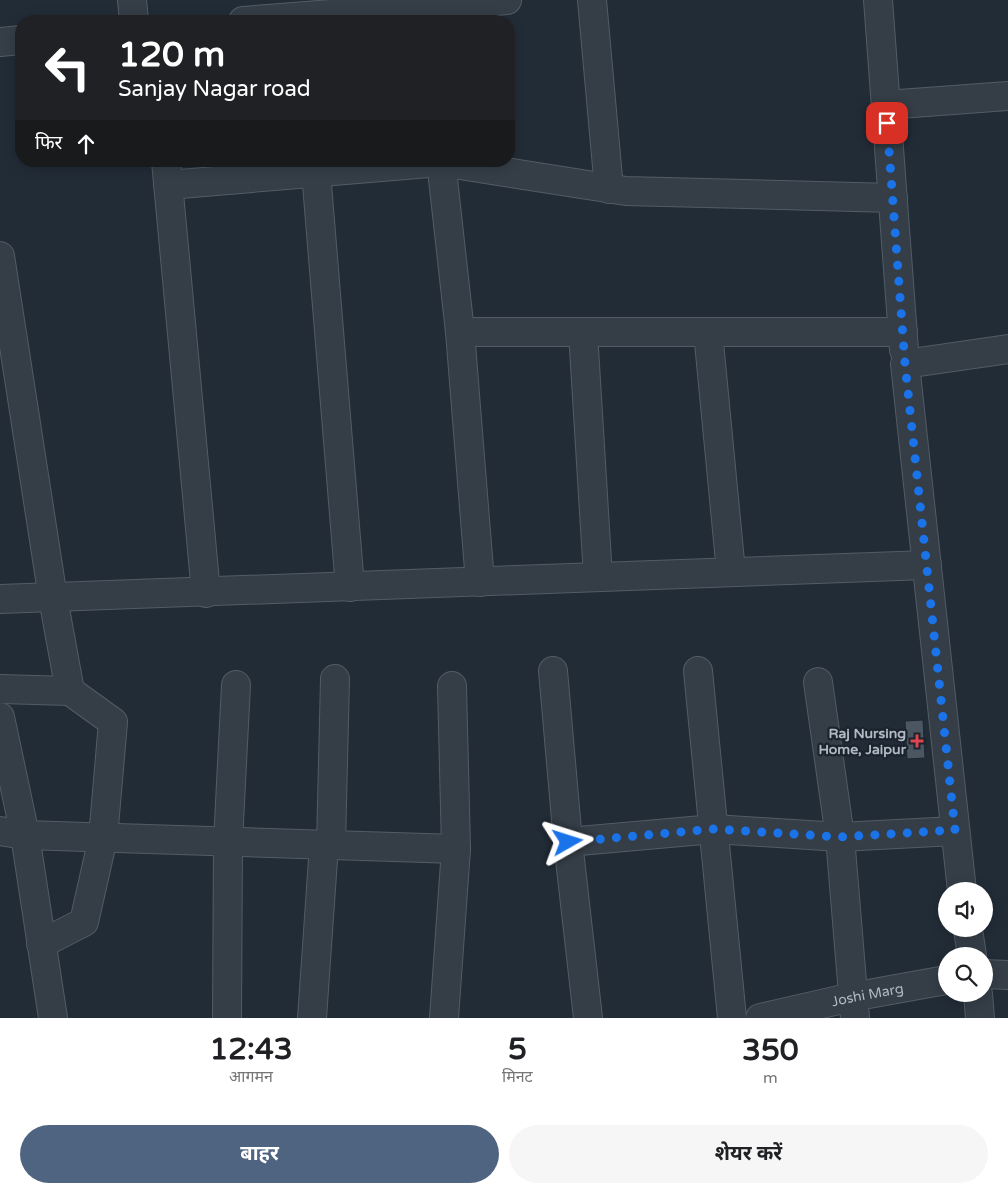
<!DOCTYPE html>
<html lang="hi">
<head>
<meta charset="utf-8">
<style>
  :root { --surface:#fff; --page:#f6f6f6; --text:#202124; --muted:#757577; --accent:#4f6480 }
  body { margin:0; font-family:"Varela Round","Noto Sans Devanagari",sans-serif; background:var(--page); color:var(--text); height:100vh; display:flex; flex-direction:column; font-size:19px; white-space:nowrap }
  * { box-sizing:border-box; margin:0 }
  p { font-size:16px; color:var(--muted) }
  .icon { flex:none; width:28px; height:28px; fill:none; stroke:currentColor; stroke-width:2; stroke-linecap:round; stroke-linejoin:round }
  .map { position:relative; height:1018px; overflow:hidden }
  .panel { display:flex; flex-direction:column; background:var(--surface); flex:1 }
  .panel>* { flex:none }
  .guide { position:absolute; left:15px; top:15px; width:500px; height:152px; border-radius:20px; box-shadow:0 2px 12px #0003; background:#202124; color:#fff; overflow:hidden }
  .tools { position:absolute; left:938px; top:882px; display:grid; gap:10px }
  .tools a { display:grid; place-items:center; width:55px; height:55px; border-radius:50%; background:var(--surface); box-shadow:0 2px 12px #0003; font-size:25px }
  .pin { position:absolute; display:grid; place-items:center; width:42px; height:42px; color:#fff; margin:-21px; border-radius:10px; box-shadow:0 2px 8px #0006 }
  .me { position:absolute; width:55px; margin:-28px; rotate:84deg; stroke-linejoin:round; filter:drop-shadow(0 0 4px #0008) }
  .turn { display:flex; align-items:center; gap:18px; height:105px; padding:0 20px; font-size:22px }
  .turn .icon { width:65px; height:65px; stroke-width:2.5 }
  .turn b { display:block; font-size:35px; line-height:42px }
  .then { display:flex; align-items:center; height:48px; padding:0 20px; background:#0003; gap:10px; font-size:19px }
  .eta { display:flex; justify-content:space-evenly; align-items:center; height:85px; text-align:center }
  .eta b { font-size:30px; font-weight:700; line-height:35px }
  .button { display:flex; gap:10px; margin-top:auto; padding:10px 20px }
  .button a { flex:1; height:58px; border-radius:30px; background:var(--accent); color:#fff; font-size:20px; font-weight:700; line-height:58px; text-align:center }
  .button a+a { background:var(--page); color:var(--text) }
  .map>svg:first-child { display:block }
</style>
</head>
<body>
<div class="map">
<svg width="1008" height="1018" viewBox="0 0 1008 1018">
  <rect width="100%" height="100%" fill="#222c37"/>
  <polygon fill="#4a5762" stroke="#1d252e" points="923,720 925,758 907,759 905,721"/>
  <g fill="none" stroke-linecap="round" stroke-linejoin="round">
    <g stroke="#535c65" stroke-width="30">
      <g id="minor">
        <polyline points="132,0 134,21"/>
        <polyline points="592,0 609,189"/>
        <polyline points="878,0 904,350"/>
        <polyline points="243,21 507,0"/>
        <polyline points="0,42 21,40"/>
        <polyline points="886,105 1008,96"/>
        <polyline points="166,161 206,593"/>
        <polyline points="441,161 460,332 480,582"/>
        <polyline points="316,172 350,587"/>
        <polyline points="168,185 441,162 626,191 893,198"/>
        <polyline points="0,256 53,598 70,691 113,722 103,838 84,922 41,944"/>
        <polyline points="460,332 903,332"/>
        <polyline points="583,332 598,577"/>
        <polyline points="708,332 731,572"/>
        <polyline points="0,599 927,565"/>
        <polyline points="553,671 568,842 588,1018"/>
        <polyline points="698,671 732,1018"/>
        <polyline points="818,682 840,837 855,1018"/>
        <polyline points="0,689 70,691"/>
        <polyline points="0,717 25,835 53,1018"/>
        <polyline points="0,831 25,835 456,849"/>
        <polyline points="568,842 714,829 840,837 955,831"/>
        <polyline points="331,845 335,679"/>
        <polyline points="962,891 905,364 1008,349"/>
        <polyline points="968,929 972,956"/>
        <polyline points="984,974 1008,975"/>
        <polyline points="978,994 980,1018"/>
        <polyline points="227,1018 228,842 236,685"/>
        <polyline points="312,1018 324,845"/>
        <polyline points="444,1018 456,849 452,686"/>
        <path id="s1" d="M 760,1018 L 852,997 L 946,980"/>
      </g>
    </g>
    <use href="#minor" stroke="#353e47" stroke-width="28"/>
  </g>
  <g fill="none" stroke-linecap="round" stroke-linejoin="round">
    <polyline stroke="#1a73e8" stroke-width="9" stroke-dasharray="0 16.2" points="568,842 714,829 840,837 955,830 905,364 887,123"/>
  </g>
  <path fill="#e0444e" stroke="#1b232c" stroke-width="2" d="M914.5 733.5h5v5h5v5h-5v5h-5v-5h-5v-5h5z"/>
  <g text-anchor="middle" stroke-width="4.5" stroke-linejoin="round" paint-order="stroke">
    <g font-size="14" font-weight="bold" fill="#b0b9c4" stroke="#1b232c" text-anchor="end">
      <text x="906" y="738">Raj Nursing<tspan x="906" dy="16">Home, Jaipur</tspan></text>
    </g>
    <g font-size="14" fill="#b0b9c4" stroke="#1b232c">
      <text dy="5" stroke="none"><textPath href="#s1" startOffset="110">Joshi Marg</textPath></text>
    </g>
  </g>
</svg>
<div class="tools">
<a><svg class="icon" aria-label="sound" viewBox="0 0 24 24"><path d="M4 9h4l5-4v14l-5-4H4zM17 9q2 3 0 6"/></svg></a>
<a><svg class="icon" aria-label="search" viewBox="0 0 24 24"><circle cx="10" cy="10" r="6"/><path d="M15 15l6 6"/></svg></a>
</div>
<div class="pin" style="left:887px;top:123px;background:#d93025"><svg class="icon" aria-label="arrive" viewBox="0 0 24 24"><path d="M6 21V4h12l-3 4 3 4H6"/></svg></div>
<svg class="me" style="left:568px;top:842px" viewBox="-20 -20 40 40"><path d="M0-17L14 15 0 8-14 15z" fill="#1a73e8" stroke="#fff" stroke-width="4"/></svg>
<div class="guide">
<div class="turn"><svg class="icon" aria-label="left" viewBox="0 0 24 24"><path d="M17 20v-9H6M10 6l-5 5 5 5"/></svg><div><b>120 m</b>Sanjay Nagar road</div></div>
<div class="then">फिर<svg class="icon" aria-label="ahead" viewBox="0 0 24 24"><path d="M12 20V5M6 11l6-6 6 6"/></svg></div>
</div>
</div>
<section class="panel">
<div class="eta">
<div><b>12:43</b><p>आगमन</p></div>
<div><b>5</b><p>मिनट</p></div>
<div><b>350</b><p>m</p></div>
</div>
<div class="button"><a>बाहर</a><a>शेयर करें</a></div>
</section>
</body>
</html>
